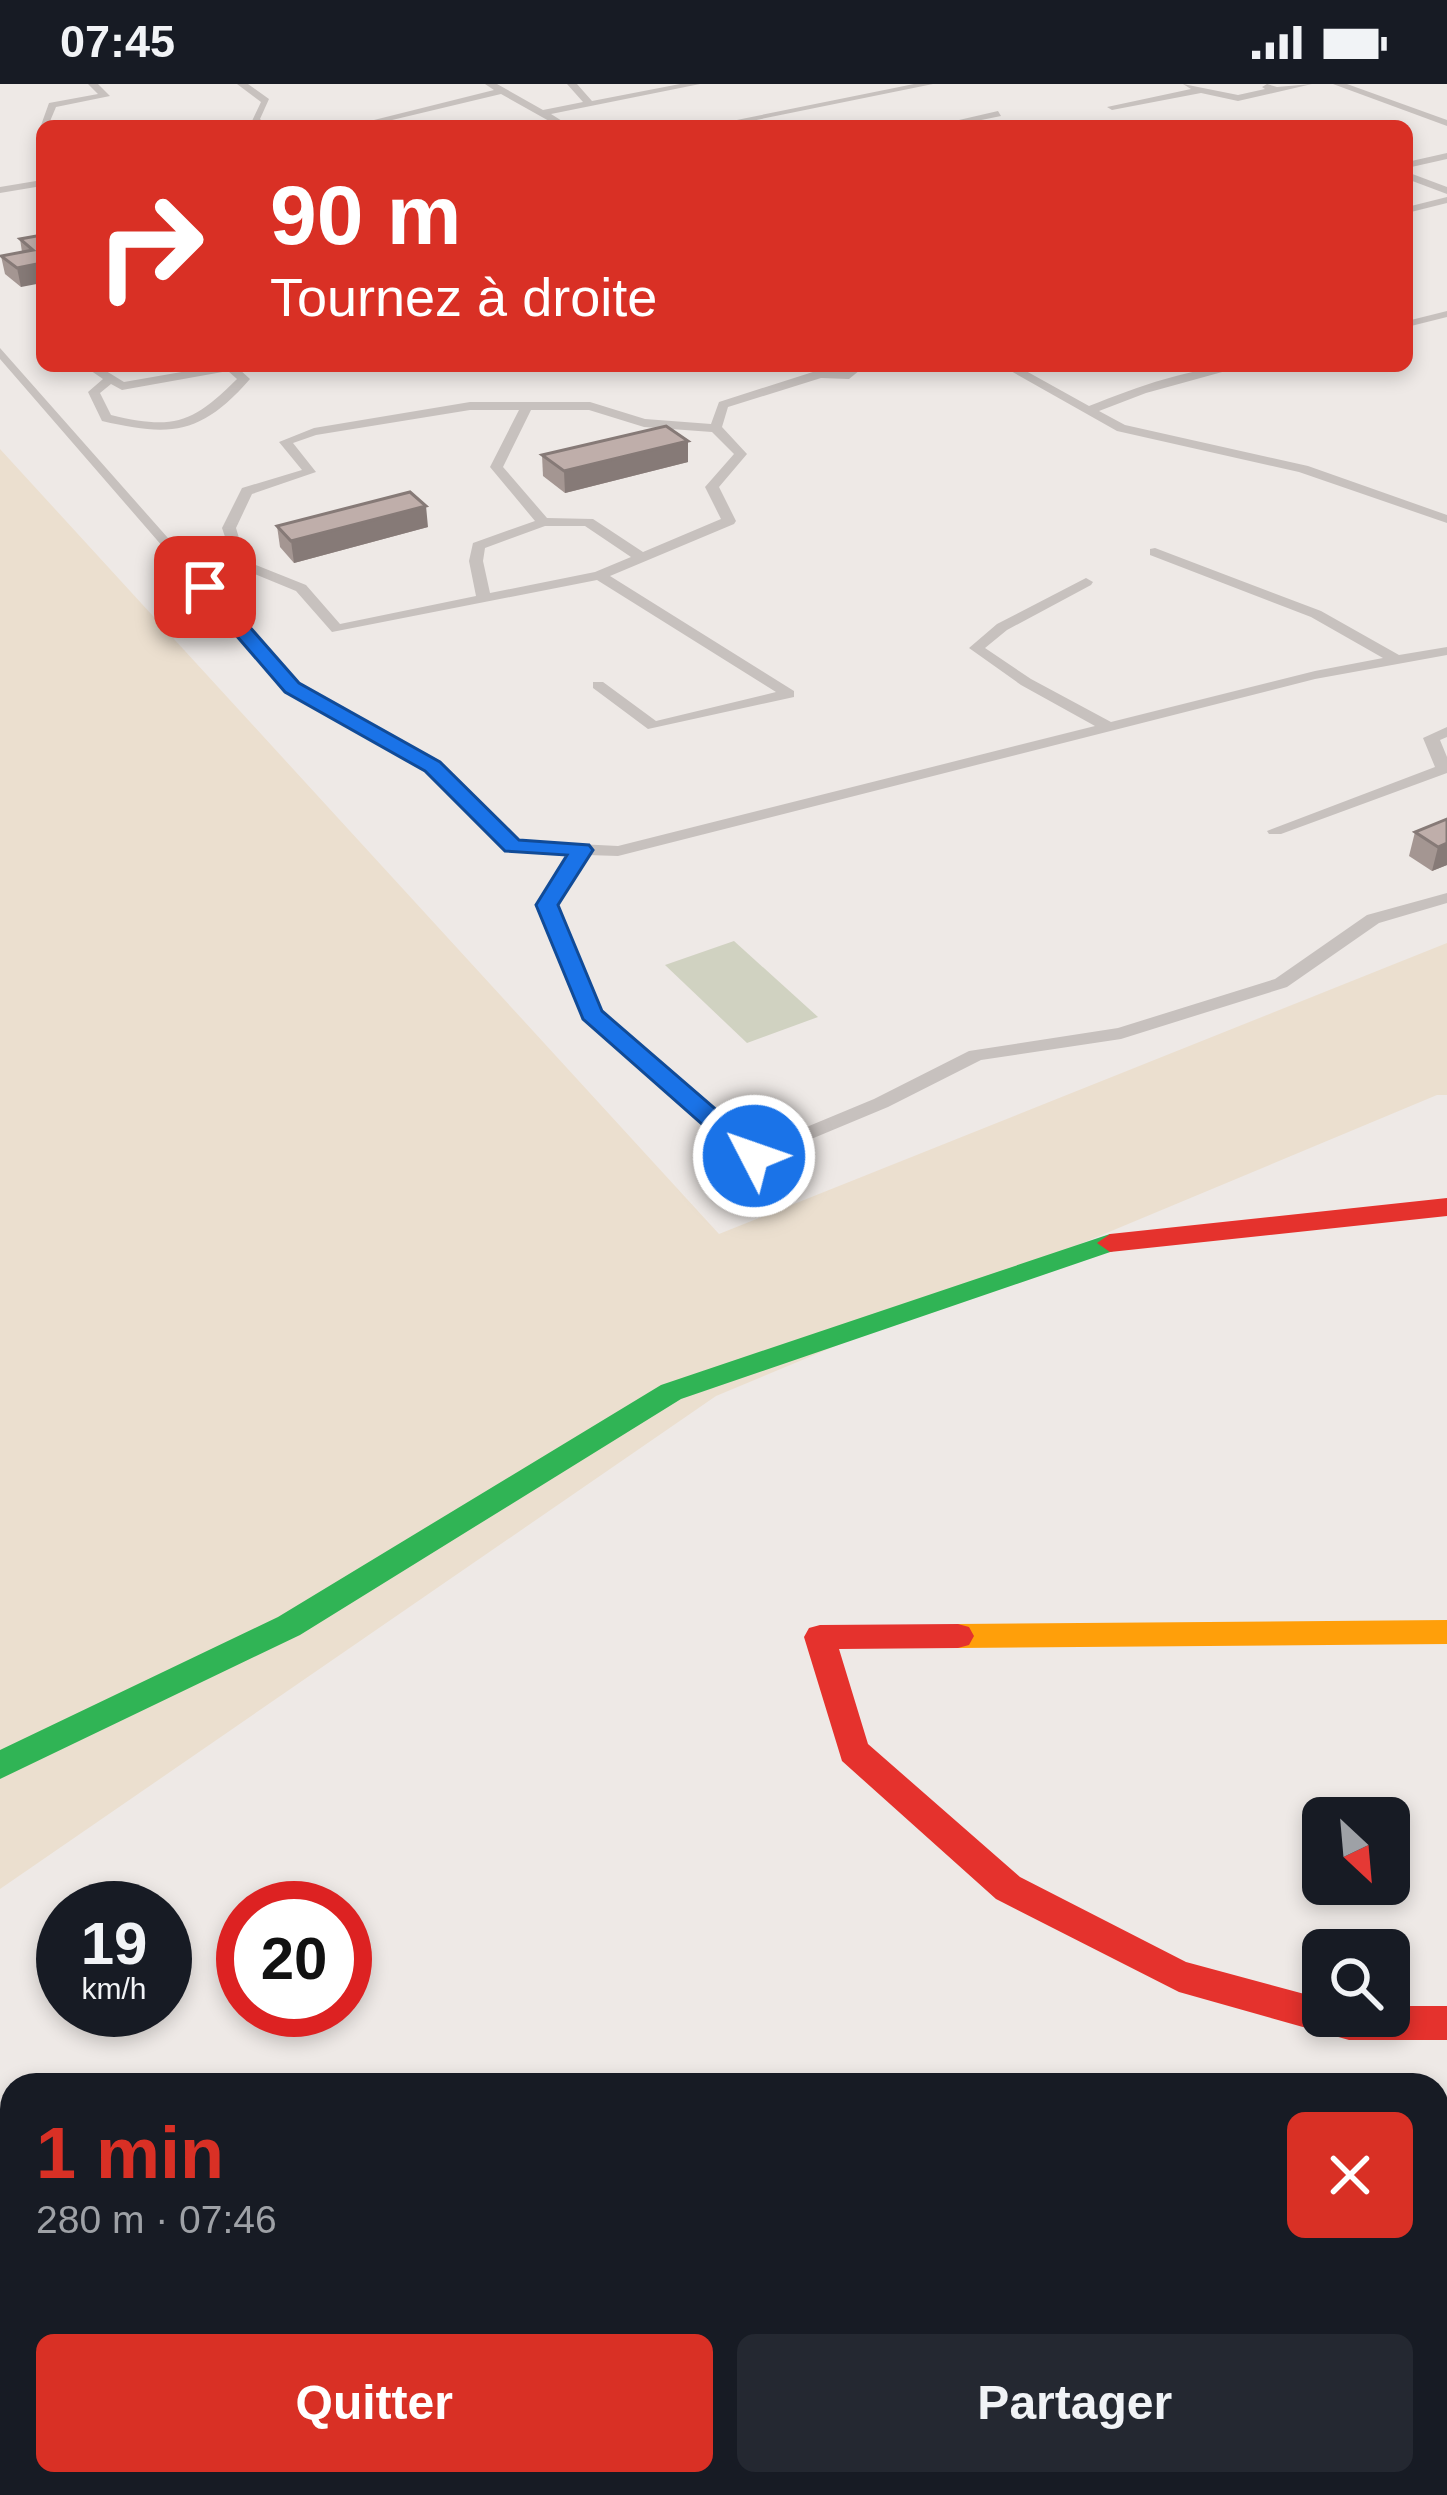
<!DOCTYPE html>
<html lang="fr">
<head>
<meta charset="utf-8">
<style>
  :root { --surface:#171b24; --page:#242831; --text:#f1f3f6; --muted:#9ea1a6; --accent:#d93025 }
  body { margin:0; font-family:Arial,sans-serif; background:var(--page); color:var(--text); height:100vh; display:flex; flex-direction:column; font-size:45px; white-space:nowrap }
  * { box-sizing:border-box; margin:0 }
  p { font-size:39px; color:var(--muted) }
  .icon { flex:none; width:66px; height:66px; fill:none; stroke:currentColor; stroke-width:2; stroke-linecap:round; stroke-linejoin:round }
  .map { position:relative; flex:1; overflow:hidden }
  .details { position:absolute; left:0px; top:1989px; width:1449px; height:423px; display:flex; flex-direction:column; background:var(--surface); border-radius:36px 36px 0 0; box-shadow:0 6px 18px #0003 }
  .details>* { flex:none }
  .hud { position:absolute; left:36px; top:36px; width:1377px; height:252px; border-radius:18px; box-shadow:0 6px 18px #0003; background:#d93025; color:#fff; overflow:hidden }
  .needle { width:78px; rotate:154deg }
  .tools { position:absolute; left:1302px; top:1713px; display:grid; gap:24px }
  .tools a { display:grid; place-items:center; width:108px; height:108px; border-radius:18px; background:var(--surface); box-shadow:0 6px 18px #0003; font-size:60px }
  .speed { position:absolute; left:36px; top:1797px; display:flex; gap:24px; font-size:60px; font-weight:700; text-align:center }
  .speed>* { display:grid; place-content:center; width:156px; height:156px; border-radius:50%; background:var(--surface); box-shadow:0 6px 18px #0003; line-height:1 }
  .speed small { font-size:30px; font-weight:400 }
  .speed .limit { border:18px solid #d22; background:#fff; color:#111 }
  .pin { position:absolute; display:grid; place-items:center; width:102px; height:102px; color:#fff; margin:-51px; border-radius:24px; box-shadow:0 6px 18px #0006 }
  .me { position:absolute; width:132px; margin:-66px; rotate:311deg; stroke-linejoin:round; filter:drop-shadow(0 0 9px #0008) }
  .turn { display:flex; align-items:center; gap:42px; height:252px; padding:0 36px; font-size:54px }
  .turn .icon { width:156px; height:156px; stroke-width:2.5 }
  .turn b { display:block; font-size:84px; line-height:102px }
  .round { display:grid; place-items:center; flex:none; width:126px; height:126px; border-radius:18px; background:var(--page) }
  .summary { display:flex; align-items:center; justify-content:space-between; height:204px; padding:0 36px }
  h1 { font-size:72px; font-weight:800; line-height:90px; color:var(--accent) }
  .button { display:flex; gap:24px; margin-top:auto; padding:24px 36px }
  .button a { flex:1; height:138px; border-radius:18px; background:var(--accent); color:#fff; font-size:48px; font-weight:800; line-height:138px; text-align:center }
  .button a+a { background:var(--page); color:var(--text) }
  .status { display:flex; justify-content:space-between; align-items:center; height:84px; padding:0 60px; background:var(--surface); direction:ltr }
  .status svg { height:33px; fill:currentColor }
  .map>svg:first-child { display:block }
</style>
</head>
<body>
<div class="status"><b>07:45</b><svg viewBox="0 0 49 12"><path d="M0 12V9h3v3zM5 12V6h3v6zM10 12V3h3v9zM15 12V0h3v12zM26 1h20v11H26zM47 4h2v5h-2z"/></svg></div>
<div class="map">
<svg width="1447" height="2411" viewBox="0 0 1447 2411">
  <rect width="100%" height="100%" fill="#eee9e6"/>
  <polygon fill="#d0d2c1" points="734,857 818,933 747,959 665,881"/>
  <polygon fill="#ebdfcf" points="0,365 719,1150 1447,859 1447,1011 1437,1011 716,1312 0,1805"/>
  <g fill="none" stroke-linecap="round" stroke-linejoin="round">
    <g fill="#c7c1be" fill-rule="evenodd">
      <polygon points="88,0 98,0 110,12 56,23 48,42 40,44 49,19 98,10"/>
      <polygon points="237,0 248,0 269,15 260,35 267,42 257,42 252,37 261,18"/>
      <polygon points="485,0 497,0 543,26 583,18 567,0 577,0 592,17 680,0 700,0 551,30 570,42 558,42 501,10 367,42 350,42 494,6"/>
      <polygon points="914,0 933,0 727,42 707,42"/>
      <polygon points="1183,0 1238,11 1265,5 1262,3 1267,0 1277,3 1312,0 1238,17 1201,9 1112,26 1107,23 1191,5"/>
      <polygon points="1333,0 1347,0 1447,36 1447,42"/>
      <polygon points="998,27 1001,32 952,42 933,42"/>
      <polygon points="1447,69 1447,75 1407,84 1407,78"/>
      <polygon points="1407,88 1447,103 1447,110 1407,95"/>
      <polygon points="42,96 42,102 0,109 0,103"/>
      <polygon points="1447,113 1447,119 1407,129 1407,123"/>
      <polygon points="1447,227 1447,233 1407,243 1407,237"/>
      <polygon points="0,264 297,600 439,680 518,757 618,762 1095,642 1021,601 969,564 997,540 1086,494 1093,498 1091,501 1007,546 985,564 1031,595 1111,638 1315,587 1383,574 1311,533 1150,471 1150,465 1155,464 1321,527 1399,571 1447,563 1447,571 1315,595 618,772 587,771 556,821 600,928 756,1064 874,1015 969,967 1118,944 1275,895 1367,831 1447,809 1447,819 1379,839 1287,903 1121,955 981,976 888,1023 761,1076 747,1076 586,934 538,821 571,770 507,766 427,686 287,606 0,275"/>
      <path d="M 84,282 L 98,282 L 124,298 L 216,282 L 243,282 L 239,285 L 250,295 C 201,351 171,353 102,337 L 88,308 L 103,295 ZM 228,287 L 237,295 C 192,340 173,346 111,331 L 100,309 L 111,300 L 122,306 Z"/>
      <path d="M 851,282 L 865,282 L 849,295 L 821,294 L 728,323 L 722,343 L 747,370 L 719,403 L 736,437 L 734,440 L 610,492 L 794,607 L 794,613 L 648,645 L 593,604 L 593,598 L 603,598 L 656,637 L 776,608 L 597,496 L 332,548 L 296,507 L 235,482 L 222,444 L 242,404 L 302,386 L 279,358 L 314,344 L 470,318 L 590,318 L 645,335 L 711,340 L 719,318 L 816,287 L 843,288 ZM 470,326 L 519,326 L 490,383 L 535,437 L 473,459 L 469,477 L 476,512 L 340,540 L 306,501 L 246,477 L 236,444 L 252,410 L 316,388 L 293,359 L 316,351 ZM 531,326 L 589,326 L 644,343 L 712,348 L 734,370 L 705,403 L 721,435 L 643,468 L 593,435 L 547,434 L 503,383 ZM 545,442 L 585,442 L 631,473 L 595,488 L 490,509 L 483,477 L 485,464 Z"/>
      <path d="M 1002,282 L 1017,282 L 1089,322 C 1138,303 1192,282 1244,282 L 1146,309 L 1099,327 L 1125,341 L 1308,382 L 1447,431 L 1447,439 L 1299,388 L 1117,347 Z"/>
      <polygon points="1447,643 1447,653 1440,656 1447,673 1447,689 1281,750 1269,750 1267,747 1435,683 1423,654"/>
    </g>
    <g fill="#30b455" fill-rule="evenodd">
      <polygon points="1110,1150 1123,1159 1119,1165 681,1315 300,1551 0,1695 0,1666 278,1533 661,1301"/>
      <polygon points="147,2400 198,2400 202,2411 151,2411"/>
    </g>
    <g fill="#ff9f0a" fill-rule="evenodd">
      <polygon points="1447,1536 1447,1560 958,1564 947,1561 942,1552 947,1543 958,1540"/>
      <polygon points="0,2222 12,2227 12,2277 0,2272"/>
    </g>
    <g fill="#e5322d" fill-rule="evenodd">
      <polygon points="1447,1114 1447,1132 1110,1168 1097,1159 1110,1150"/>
      <polygon points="958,1540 969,1543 974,1552 969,1561 958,1564 839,1565 868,1660 1020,1793 1186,1878 1323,1915 1323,1932 1389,1932 1389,1922 1447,1922 1447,1956 1349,1956 1179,1908 996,1815 842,1677 804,1553 809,1544 820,1541"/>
    </g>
  </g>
  <g fill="#a49692">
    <polygon points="42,151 21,203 5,190 1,172 22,168 20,155"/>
    <polygon points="542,371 688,378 565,409 543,392"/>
    <polygon points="277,442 428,443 294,479 280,463"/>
    <polygon points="1447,735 1447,781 1432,787 1409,772 1415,748"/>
  </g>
  <g fill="#867a77">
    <polygon points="42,179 42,199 21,203 17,184"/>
    <polygon points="688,357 688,378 565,409 564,387"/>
    <polygon points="426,422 428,443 294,479 291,457"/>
    <polygon points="1447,759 1447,781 1432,787 1438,763"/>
  </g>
  <g fill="#bfaeaa" stroke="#867a77" stroke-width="3">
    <polygon points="42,151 42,179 17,184 1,172 33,166 20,155"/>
    <polygon points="666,342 688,357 564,387 542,371"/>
    <polygon points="410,408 426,422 291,457 277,442"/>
    <polygon points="1447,735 1447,759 1438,763 1415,748"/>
  </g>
  <polygon fill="#1a73e8" stroke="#114b97" stroke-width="3" points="205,497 211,499 299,599 440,678 519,756 589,761 593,766 558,821 602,927 763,1066 766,1072 763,1078 745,1078 583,935 536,821 567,771 505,767 425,687 285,608 198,507 195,503"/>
</svg>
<div class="tools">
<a><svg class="needle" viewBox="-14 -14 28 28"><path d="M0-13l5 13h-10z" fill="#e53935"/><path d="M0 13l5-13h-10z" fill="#9ea1a6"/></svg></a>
<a><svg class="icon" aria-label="search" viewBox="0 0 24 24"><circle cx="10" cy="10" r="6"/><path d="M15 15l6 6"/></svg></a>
</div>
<div class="speed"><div>19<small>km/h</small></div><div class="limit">20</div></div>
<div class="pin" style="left:205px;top:503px;background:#d93025"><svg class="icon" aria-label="arrive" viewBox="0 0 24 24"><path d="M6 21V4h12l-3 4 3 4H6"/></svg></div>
<svg class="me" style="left:754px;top:1072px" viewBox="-20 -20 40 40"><circle r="17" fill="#1a73e8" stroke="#fff" stroke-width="3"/><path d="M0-11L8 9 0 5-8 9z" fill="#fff"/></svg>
<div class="hud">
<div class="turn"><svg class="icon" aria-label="right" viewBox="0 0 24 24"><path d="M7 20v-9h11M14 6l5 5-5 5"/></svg><div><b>90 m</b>Tournez à droite</div></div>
</div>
<section class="details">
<div class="summary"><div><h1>1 min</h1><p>280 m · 07:46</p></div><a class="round" style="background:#d93025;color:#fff"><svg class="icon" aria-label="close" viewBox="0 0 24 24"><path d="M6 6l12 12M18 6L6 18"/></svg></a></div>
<div class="button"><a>Quitter</a><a>Partager</a></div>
</section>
</div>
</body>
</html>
